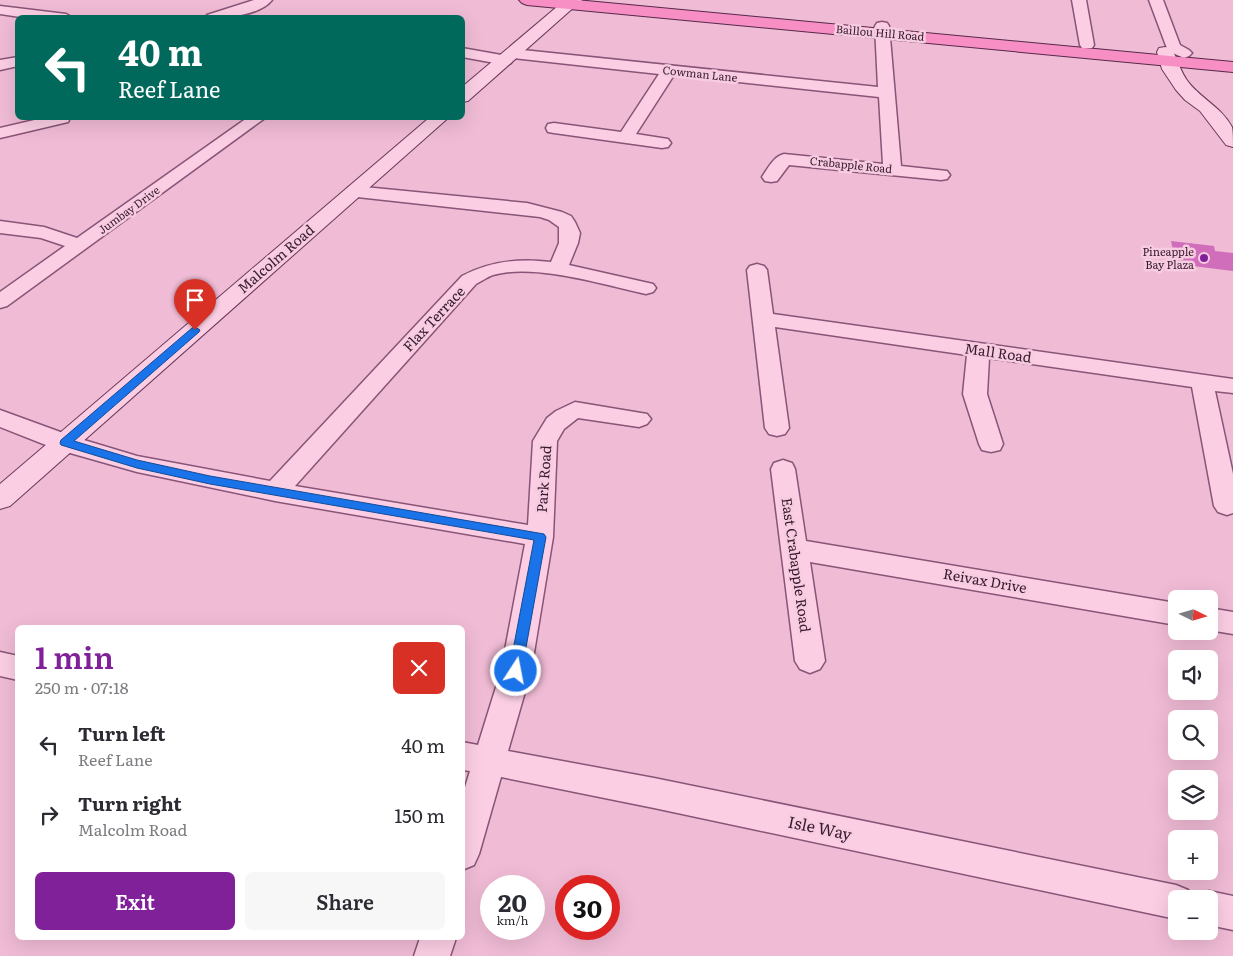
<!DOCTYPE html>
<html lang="en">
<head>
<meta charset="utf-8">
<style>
  :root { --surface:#fff; --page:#f7f7f7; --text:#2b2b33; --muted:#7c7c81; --accent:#81219a }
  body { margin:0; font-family:Literata,serif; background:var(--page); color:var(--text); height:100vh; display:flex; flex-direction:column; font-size:19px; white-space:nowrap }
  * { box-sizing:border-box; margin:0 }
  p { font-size:16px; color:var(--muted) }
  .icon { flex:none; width:28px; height:28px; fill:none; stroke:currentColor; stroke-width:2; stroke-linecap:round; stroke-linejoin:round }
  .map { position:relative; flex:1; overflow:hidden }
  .drawer { position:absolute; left:15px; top:625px; width:450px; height:315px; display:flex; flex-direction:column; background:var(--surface); border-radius:8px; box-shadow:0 5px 20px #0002 }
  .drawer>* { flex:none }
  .hud { position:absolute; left:15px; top:15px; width:450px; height:105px; border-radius:8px; box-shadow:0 5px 20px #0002; background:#00695c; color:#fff; overflow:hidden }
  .needle { width:32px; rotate:95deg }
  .tools { position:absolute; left:1168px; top:590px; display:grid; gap:10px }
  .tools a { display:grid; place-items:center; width:50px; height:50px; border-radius:8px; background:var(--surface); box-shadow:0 5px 20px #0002; font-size:25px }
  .speed { position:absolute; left:480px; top:875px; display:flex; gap:10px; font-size:25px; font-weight:700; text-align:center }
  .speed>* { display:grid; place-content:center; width:65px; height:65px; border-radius:50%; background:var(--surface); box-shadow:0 5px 20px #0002; line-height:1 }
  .speed small { font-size:12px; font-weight:400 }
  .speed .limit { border:8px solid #d22; background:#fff; color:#111 }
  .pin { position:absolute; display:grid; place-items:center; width:42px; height:42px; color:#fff; margin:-51px -21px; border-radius:50% 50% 50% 0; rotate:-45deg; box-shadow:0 0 5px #0007 }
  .pin .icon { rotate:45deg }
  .me { position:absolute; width:55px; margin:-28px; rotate:11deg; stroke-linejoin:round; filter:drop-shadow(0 0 4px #0008) }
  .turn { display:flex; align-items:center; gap:18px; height:105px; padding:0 20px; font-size:22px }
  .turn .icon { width:65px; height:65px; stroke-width:2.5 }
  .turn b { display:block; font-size:35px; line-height:42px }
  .round { display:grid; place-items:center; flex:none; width:52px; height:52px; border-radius:8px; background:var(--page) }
  .head { display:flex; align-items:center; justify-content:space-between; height:85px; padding:0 20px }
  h1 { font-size:30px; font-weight:600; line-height:38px; color:var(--accent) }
  .button { display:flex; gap:10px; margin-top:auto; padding:10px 20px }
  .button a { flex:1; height:58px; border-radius:8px; background:var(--accent); color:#fff; font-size:20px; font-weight:600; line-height:58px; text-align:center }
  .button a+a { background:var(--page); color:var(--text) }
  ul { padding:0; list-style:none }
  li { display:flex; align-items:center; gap:15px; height:70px; padding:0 20px }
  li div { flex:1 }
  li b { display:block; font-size:19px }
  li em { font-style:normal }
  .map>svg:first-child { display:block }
</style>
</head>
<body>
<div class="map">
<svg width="1233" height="956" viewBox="0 0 1233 956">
  <rect width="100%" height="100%" fill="#f0bbd5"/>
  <polygon fill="#d16ebb" points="1171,241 1214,246 1215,251 1233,253 1233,271 1176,264"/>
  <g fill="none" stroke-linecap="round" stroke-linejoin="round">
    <g stroke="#885477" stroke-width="3">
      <g id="street">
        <path d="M 254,0 L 272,0 C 259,16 224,18 205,18 L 207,15 Z"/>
        <polygon points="1072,0 1086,0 1094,45 1092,48 1082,48 1080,45"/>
        <polygon points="1149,0 1163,0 1180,45 1189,50 1192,53 1189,56 1184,58 1168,51"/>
        <polygon points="0,6 66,14 73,18 27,18 0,14"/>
        <path d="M 882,22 L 887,23 L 889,26 L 901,166 L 947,171 L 950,175 L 947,179 L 941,180 L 789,165 L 777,181 L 771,182 L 765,181 L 762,177 C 768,168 774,156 784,154 L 883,164 L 879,97 L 674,75 L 636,134 L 668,139 L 671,143 L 668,147 L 662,148 L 554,133 L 548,132 L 546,128 L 548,124 L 554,123 L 621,132 L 659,74 L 513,58 L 511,63 L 506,65 L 462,57 L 462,48 L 507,56 L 508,51 L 513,49 L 878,87 L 875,26 L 877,23 Z"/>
        <polygon points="18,57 18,66 0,70 0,60"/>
        <polygon points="43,118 70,118 68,122 0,138 0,128"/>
        <polygon points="247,118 265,118 7,306 0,308 0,292 65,246 41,238 0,233 0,221 44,227 77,238"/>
        <path d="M 354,186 L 527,203 L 562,212 L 571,216 L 575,222 L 580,233 L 578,243 L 569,265 L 653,284 L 656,288 L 653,292 L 646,294 C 604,285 535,263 493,275 C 487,277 482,281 476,284 L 295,486 L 528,525 L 533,441 L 547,418 L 556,411 L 575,402 L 647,414 L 651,419 L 647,424 L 639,427 L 578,418 L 564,429 L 557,441 L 553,537 L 531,671 L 508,751 L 654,778 L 1176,885 L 1188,890 L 1192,899 L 1176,899 L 1176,919 L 654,808 L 501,777 L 479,854 L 474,865 L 462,870 L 462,797 L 470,771 L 462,770 L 462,742 L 478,745 L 501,671 L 525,544 L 275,501 L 137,472 L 56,449 L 0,427 L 0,410 L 74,437 L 137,456 L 270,481 L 462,276 C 490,261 519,258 551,262 L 559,243 L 559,227 L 549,220 L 540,217 L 348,196 L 345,192 L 348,188 Z"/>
        <polygon points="757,264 764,266 767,270 773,314 1233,379 1233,393 1215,391 1233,474 1233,513 1227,515 1218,512 1214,506 1192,387 989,358 987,394 1003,444 1000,450 991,452 982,450 979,444 963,394 967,355 775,327 789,428 785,434 777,436 769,434 765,428 747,270 750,266"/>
        <polygon points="783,460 792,463 795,469 806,541 1176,603 1176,625 810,562 825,661 820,669 810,673 800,669 795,661 771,469 774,463"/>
        <polygon points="1209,608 1233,612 1233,634 1209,630"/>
        <polygon points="0,652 18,656 18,680 0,676"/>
        <polygon points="1209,891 1233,896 1233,930 1209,925 1209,899 1195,899 1197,896"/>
        <polygon points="420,938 456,938 450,956 414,956"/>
      </g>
    </g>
    <g stroke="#69385a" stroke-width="2">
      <g id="secondary">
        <polygon points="565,0 582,0 468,101 462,102 462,87"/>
        <path d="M 1165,47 L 1171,48 C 1178,59 1180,72 1189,83 C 1202,99 1222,108 1232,127 C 1233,132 1233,141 1233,147 L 1226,145 L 1200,111 L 1185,100 L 1176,90 L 1162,69 L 1157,52 L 1159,48 Z"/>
        <polygon points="429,118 448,118 10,506 0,509 0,484"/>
      </g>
    </g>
    <g stroke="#552949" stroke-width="2">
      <polygon id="primary" points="519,0 576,0 1233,62 1233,72 527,5 522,3"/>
    </g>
    <use href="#street" fill="#fbcee4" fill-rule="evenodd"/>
    <use href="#secondary" fill="#fbcee4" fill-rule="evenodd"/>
    <use href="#primary" fill="#f78fc4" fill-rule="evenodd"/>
  </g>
  <polygon fill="#1a73e8" stroke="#114b97" points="195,327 200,330 199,332 74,441 137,460 210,476 544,534 546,537 521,675 516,676 511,675 509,671 534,540 210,484 137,468 61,445 60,443 61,440 192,328"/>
  <circle fill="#81219a" stroke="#f7cbe0" stroke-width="2" cx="1204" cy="258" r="5"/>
  <g text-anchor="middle" stroke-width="5" stroke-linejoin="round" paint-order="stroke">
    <g font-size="11" fill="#361a2e" stroke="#f7cbe0">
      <text transform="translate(880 33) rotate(5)" y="4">Baillou Hill Road</text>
      <text transform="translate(700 74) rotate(6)" y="4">Cowman Lane</text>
      <text transform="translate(851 165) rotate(6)" y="4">Crabapple Road</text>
      <text transform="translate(129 210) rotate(-36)" y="4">Jumbay Drive</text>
    </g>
    <g font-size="11" fill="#361a2e" stroke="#f7cbe0" text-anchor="end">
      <text x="1194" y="256">Pineapple<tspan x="1194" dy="13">Bay Plaza</tspan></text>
    </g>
    <g font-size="14" fill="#361a2e" stroke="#f7cbe0">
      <text transform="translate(276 259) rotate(-41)" y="5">Malcolm Road</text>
      <text transform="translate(434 319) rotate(-47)" y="5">Flax Terrace</text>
      <text transform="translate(998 353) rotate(8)" y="5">Mall Road</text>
      <text transform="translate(544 479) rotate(-86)" y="5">Park Road</text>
      <text transform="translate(796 565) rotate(82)" y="5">East Crabapple Road</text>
      <text transform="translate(985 581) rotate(10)" y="5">Reivax Drive</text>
    </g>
    <g font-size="16" fill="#361a2e" stroke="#f7cbe0">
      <text transform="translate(820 828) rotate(12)" y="6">Isle Way</text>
    </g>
  </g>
</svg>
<div class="tools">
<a><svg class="needle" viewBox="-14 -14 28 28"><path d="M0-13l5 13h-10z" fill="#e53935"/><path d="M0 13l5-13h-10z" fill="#7c7c81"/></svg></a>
<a><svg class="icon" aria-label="sound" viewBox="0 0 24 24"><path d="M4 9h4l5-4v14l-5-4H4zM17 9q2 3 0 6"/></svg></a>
<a><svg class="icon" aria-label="search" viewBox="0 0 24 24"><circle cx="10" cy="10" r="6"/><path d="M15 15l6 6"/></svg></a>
<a><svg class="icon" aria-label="layers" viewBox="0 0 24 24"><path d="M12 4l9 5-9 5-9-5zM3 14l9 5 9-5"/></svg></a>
<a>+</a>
<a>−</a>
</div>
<div class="speed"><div>20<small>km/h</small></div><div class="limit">30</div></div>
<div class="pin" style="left:195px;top:330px;background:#d93025"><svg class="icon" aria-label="arrive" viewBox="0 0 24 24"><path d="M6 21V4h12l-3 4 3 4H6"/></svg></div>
<svg class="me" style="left:516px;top:671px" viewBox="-20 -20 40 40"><circle r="17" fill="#1a73e8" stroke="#fff" stroke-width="3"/><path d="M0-11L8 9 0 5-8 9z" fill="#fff"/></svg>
<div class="hud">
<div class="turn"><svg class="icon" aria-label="left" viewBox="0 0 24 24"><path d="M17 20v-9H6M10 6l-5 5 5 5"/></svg><div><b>40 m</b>Reef Lane</div></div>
</div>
<section class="drawer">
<div class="head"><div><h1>1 min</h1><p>250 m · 07:18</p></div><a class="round" style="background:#d93025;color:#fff"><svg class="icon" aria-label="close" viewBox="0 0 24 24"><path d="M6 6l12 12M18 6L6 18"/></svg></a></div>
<ul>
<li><svg class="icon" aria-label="left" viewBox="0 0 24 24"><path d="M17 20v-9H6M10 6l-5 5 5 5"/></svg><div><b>Turn left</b><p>Reef Lane</p></div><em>40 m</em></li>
<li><svg class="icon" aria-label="right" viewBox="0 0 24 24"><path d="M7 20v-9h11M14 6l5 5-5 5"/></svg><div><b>Turn right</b><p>Malcolm Road</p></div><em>150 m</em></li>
</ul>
<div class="button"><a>Exit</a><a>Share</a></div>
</section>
</div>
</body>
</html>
